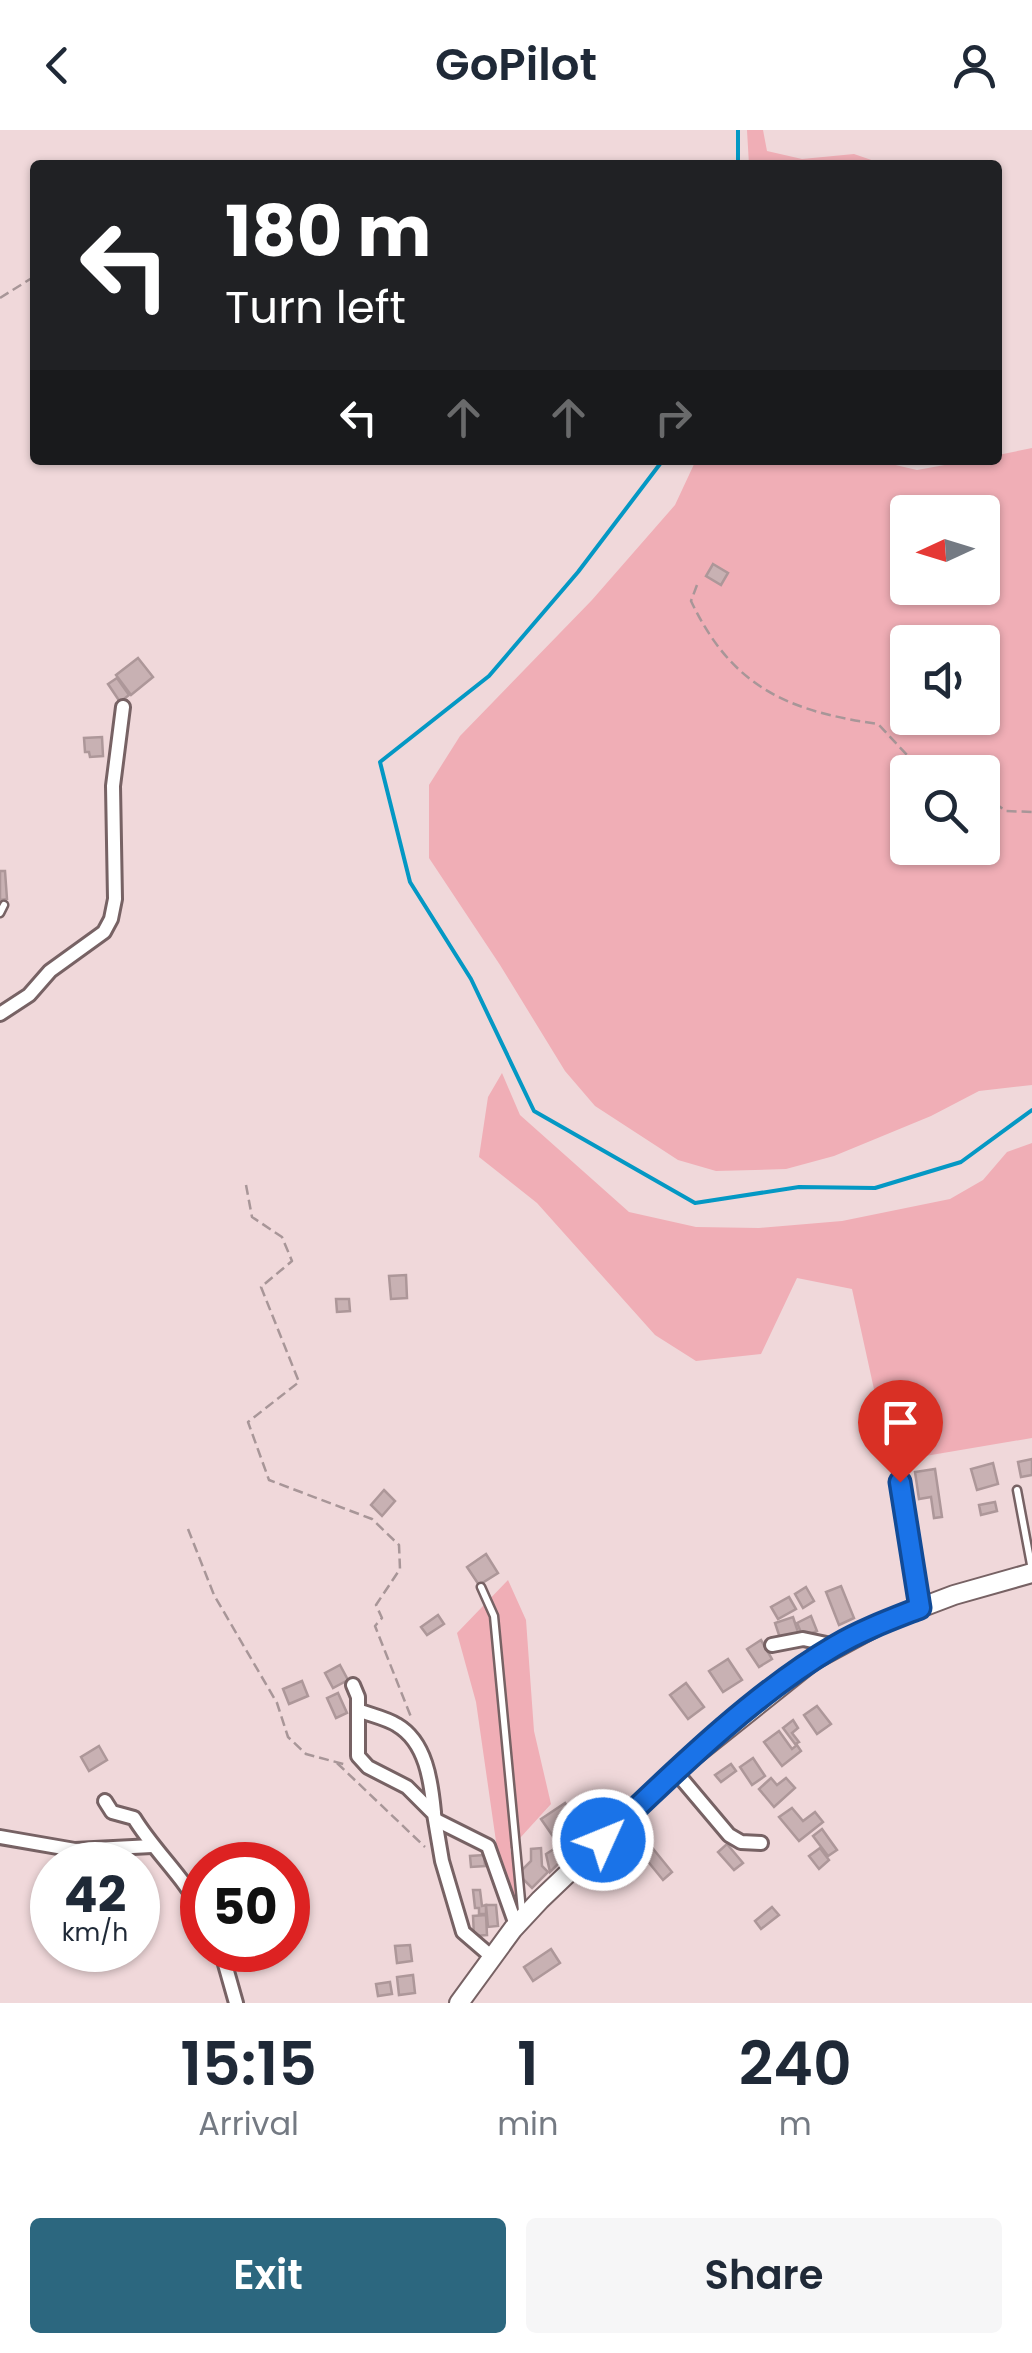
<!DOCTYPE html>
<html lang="en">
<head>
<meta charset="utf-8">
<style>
  :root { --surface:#fff; --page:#f6f6f7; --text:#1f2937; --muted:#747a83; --accent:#2c677f }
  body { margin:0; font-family:Poppins,sans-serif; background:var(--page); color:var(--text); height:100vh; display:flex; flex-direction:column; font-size:38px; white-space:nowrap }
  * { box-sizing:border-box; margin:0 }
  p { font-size:32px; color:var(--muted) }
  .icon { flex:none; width:55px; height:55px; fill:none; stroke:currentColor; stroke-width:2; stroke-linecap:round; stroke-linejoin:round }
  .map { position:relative; height:1873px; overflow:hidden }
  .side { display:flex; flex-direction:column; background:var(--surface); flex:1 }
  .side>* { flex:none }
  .top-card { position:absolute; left:30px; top:30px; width:972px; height:305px; border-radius:10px; box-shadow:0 2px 8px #0004; background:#202124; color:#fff; overflow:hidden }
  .needle { width:65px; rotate:266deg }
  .controls { position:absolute; left:890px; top:365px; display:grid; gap:20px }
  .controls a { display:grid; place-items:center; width:110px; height:110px; border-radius:10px; background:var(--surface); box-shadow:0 2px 8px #0004; font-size:50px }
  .speed { position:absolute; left:30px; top:1712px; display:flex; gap:20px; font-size:50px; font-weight:700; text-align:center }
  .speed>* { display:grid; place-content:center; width:130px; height:130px; border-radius:50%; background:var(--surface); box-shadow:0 2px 8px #0004; line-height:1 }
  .speed small { font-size:25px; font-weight:400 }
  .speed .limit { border:15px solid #d22; background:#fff; color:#111 }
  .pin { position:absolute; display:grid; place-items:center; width:85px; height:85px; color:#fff; margin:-102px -42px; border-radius:50% 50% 50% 0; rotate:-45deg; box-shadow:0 0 10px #0007 }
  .pin .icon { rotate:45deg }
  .me { position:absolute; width:110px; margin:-55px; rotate:46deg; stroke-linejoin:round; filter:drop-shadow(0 0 8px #0008) }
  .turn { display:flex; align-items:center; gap:35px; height:210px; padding:0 30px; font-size:45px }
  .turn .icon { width:130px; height:130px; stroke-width:2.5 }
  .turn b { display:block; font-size:70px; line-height:85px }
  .lanes { display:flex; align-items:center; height:95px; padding:0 30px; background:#0003; justify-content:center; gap:50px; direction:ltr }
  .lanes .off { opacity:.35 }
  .eta { display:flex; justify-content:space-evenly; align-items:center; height:170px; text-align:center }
  .eta b { font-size:60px; font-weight:600; line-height:70px }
  .action { display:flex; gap:20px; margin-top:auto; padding:20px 30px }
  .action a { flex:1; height:115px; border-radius:10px; background:var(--accent); color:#fff; font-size:40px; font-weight:600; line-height:115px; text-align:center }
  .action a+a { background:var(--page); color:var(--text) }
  header { display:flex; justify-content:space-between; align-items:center; height:130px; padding:0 30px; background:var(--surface); font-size:45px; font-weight:600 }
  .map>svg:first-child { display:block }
</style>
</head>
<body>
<header><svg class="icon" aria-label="back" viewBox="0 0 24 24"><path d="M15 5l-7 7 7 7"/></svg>GoPilot<svg class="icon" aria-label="person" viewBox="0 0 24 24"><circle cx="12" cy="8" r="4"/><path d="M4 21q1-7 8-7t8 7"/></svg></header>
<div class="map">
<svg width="1032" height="1873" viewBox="0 0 1032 1873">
  <rect width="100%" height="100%" fill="#f0d8da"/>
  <g fill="#f0aeb6" fill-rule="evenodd">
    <polygon points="747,0 763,0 767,21 802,29 854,24 886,35 749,35"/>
    <path d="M 1032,318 L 1032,955 L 979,961 L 931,986 L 834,1026 L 786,1039 L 716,1041 L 678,1030 L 595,976 L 565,941 L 500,835 L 429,728 L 429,655 L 460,606 L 592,470 L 675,375 L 696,330 L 874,330 L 917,340 L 972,330 L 998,330 L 998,325 ZM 908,382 L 982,382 L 982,458 L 908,458 ZM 908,512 L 982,512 L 982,588 L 908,588 ZM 908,642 L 982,642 L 982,718 L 908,718 Z"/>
    <polygon points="502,943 520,985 629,1082 696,1097 759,1098 842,1091 950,1069 983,1050 1007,1022 1032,1013 1032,1308 890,1332 852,1159 797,1148 761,1224 696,1231 655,1205 537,1073 479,1027 488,967"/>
    <polygon points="508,1450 526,1490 534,1601 551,1674 510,1719 523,1771 507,1788 476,1572 457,1503"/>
  </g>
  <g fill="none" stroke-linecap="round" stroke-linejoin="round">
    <g stroke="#0498c4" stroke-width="4">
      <polyline points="738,0 738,35"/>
      <polyline points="663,330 578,442 489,546 380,632 410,752 471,849 534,981 695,1073 799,1057 875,1058 961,1032 1032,980"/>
    </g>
  </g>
  <g fill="#c8b1b3" stroke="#ad9799" stroke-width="2.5">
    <polygon points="713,434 728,443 721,455 706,446"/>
    <polygon points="138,528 153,547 131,565 116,545"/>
    <polygon points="117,548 129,565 120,572 108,554"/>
    <polygon points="102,607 103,626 90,627 89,622 85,622 84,608"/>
    <polygon points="0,741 5,741 7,769 0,770"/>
    <polygon points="406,1145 407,1168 391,1169 389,1146"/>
    <polygon points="336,1169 349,1169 350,1181 337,1182"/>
    <polygon points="1032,1329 1032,1345 1021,1347 1018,1332"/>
    <polygon points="993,1333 998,1354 977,1360 971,1339"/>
    <polygon points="935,1339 942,1387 934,1388 931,1367 919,1369 915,1342"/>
    <polygon points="384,1360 395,1371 382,1386 371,1375"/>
    <polygon points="995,1372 997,1381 981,1385 979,1375"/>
    <polygon points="486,1424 498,1443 479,1455 467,1437"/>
    <polygon points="841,1456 854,1488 839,1495 826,1462"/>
    <polygon points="806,1457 814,1471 803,1478 795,1464"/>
    <polygon points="789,1467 796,1479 778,1489 771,1477"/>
    <polygon points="438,1485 444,1494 427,1505 421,1497"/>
    <polygon points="811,1486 817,1501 803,1507 797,1493"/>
    <polygon points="793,1487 799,1505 781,1511 775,1493"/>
    <polygon points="761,1510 772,1529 759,1537 747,1519"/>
    <polygon points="728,1529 742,1550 723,1562 709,1541"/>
    <polygon points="340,1535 348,1550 333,1558 325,1543"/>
    <polygon points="302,1551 308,1566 289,1574 283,1559"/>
    <polygon points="686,1553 704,1577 688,1589 670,1565"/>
    <polygon points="338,1563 347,1583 336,1588 327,1568"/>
    <polygon points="817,1576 831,1594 817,1604 804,1585"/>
    <polygon points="793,1590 798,1598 792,1603 799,1612 795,1614 783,1598"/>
    <polygon points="779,1601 792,1619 797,1615 801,1621 782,1636 764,1612"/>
    <polygon points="99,1616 107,1630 89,1641 81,1627"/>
    <polygon points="753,1628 765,1646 752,1655 740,1637"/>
    <polygon points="731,1634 736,1641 721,1652 715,1645"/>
    <polygon points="771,1648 777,1655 786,1648 795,1658 774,1677 759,1659"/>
    <polygon points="565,1673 582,1700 559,1715 541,1689"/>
    <polygon points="792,1678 803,1691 815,1682 823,1692 799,1711 779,1687"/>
    <polygon points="822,1699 837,1720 828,1726 813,1706"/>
    <polygon points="562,1714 568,1724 550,1742 546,1724"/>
    <polygon points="727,1714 743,1733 734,1740 718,1722"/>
    <polygon points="650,1715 672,1742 663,1750 641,1723"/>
    <polygon points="620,1716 634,1731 620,1744 606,1729"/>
    <polygon points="541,1718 542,1736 548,1742 532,1758 518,1744 531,1731 531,1719"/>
    <polygon points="820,1718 829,1730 819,1739 809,1726"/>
    <polygon points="484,1725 485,1736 471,1737 470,1726"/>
    <polygon points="473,1760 480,1760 482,1776 486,1775 486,1784 479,1784 479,1778 475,1778"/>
    <polygon points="486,1775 496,1775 498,1796 488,1797"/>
    <polygon points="772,1777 779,1785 761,1799 755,1791"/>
    <polygon points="486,1785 487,1805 474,1806 473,1786"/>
    <polygon points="410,1815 412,1831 397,1833 395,1816"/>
    <polygon points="551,1819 560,1833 533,1851 524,1837"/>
    <polygon points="413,1845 415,1863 399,1865 397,1847"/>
    <polygon points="390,1852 392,1864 378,1866 376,1854"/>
  </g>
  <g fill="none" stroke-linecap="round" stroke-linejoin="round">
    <g stroke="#776264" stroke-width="11">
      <g id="lane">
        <polyline points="0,783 4,775"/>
        <polyline points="900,1352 920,1476"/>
        <polyline points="1017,1360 1032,1440"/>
        <polyline points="481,1457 494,1486 522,1781"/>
      </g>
    </g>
    <g stroke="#776264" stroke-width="18">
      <g id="street">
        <polyline points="0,884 29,865 50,841 104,802 111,789 115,769 113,656 123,577"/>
        <polyline points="772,1515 803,1509 836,1516"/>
        <polyline points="353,1555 358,1567 358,1626 368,1637 407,1657 434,1684 442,1731 463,1802 492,1827"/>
        <path d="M 358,1580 C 370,1585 386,1588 397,1595 C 426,1612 431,1651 434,1682"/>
        <polyline points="675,1641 729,1705 741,1712 761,1713"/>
        <path d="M 105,1671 L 112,1682 L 134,1688 C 154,1721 185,1748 202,1782"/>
        <polyline points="436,1690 488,1716 516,1795"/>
        <polyline points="0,1707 75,1720 152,1716"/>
        <polyline points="221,1820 236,1873"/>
      </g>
    </g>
    <g stroke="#776264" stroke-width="22">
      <polyline id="secondary" points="459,1873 513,1799 540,1770 675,1641 814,1530 888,1490 954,1465 1032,1443"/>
    </g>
    <g stroke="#a89698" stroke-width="2.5" stroke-dasharray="10 5" stroke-linecap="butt">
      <polyline points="0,168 35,146"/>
      <path d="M 697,455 L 691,471 C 732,557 787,581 878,594 L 923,642"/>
      <polyline points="982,664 1006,681 1032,682"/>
      <polyline points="246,1055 252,1087 282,1107 292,1131 261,1157 299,1252 248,1292 269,1350 372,1389 399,1415 400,1439 376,1475 382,1488 375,1496 411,1587"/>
      <polyline points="188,1399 214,1465 277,1573 288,1607 306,1624 347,1635"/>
      <polyline points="337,1633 425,1717"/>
    </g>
    <use href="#lane" stroke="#fff" stroke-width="6"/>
    <use href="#street" stroke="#fff" stroke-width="12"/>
    <use href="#secondary" stroke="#fff" stroke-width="18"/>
  </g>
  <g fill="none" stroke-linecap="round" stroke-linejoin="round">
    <g stroke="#114b97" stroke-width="25">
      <path id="route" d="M 603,1710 C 672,1644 753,1564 835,1516 C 862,1500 892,1489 920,1478 L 900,1352"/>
    </g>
    <use href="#route" stroke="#1a73e8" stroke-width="18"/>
  </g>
</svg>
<div class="controls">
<a><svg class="needle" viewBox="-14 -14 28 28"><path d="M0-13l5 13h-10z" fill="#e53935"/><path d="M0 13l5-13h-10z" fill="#747a83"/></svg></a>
<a><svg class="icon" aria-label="sound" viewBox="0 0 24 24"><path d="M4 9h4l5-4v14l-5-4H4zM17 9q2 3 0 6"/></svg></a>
<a><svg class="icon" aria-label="search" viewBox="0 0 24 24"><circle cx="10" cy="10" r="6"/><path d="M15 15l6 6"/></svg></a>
</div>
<div class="speed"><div>42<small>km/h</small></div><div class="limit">50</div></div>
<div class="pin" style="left:900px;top:1352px;background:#d93025"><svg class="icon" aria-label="arrive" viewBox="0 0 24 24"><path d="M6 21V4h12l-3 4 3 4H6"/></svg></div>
<svg class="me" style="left:603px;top:1710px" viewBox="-20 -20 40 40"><circle r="17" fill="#1a73e8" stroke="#fff" stroke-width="3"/><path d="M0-11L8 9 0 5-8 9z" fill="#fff"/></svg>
<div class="top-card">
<div class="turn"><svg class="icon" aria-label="left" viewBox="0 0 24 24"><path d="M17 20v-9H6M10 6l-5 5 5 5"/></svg><div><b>180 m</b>Turn left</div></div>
<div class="lanes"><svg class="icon" aria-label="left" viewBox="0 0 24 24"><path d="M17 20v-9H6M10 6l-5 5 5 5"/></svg><svg class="icon off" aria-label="ahead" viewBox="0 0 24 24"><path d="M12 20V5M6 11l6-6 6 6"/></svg><svg class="icon off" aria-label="ahead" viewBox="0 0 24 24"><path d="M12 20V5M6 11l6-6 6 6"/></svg><svg class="icon off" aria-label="right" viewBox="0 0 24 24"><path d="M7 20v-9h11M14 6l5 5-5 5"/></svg></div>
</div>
</div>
<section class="side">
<div class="eta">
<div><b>15:15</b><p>Arrival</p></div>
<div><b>1</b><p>min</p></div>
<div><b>240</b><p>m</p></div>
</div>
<div class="action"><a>Exit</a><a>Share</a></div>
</section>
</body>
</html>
